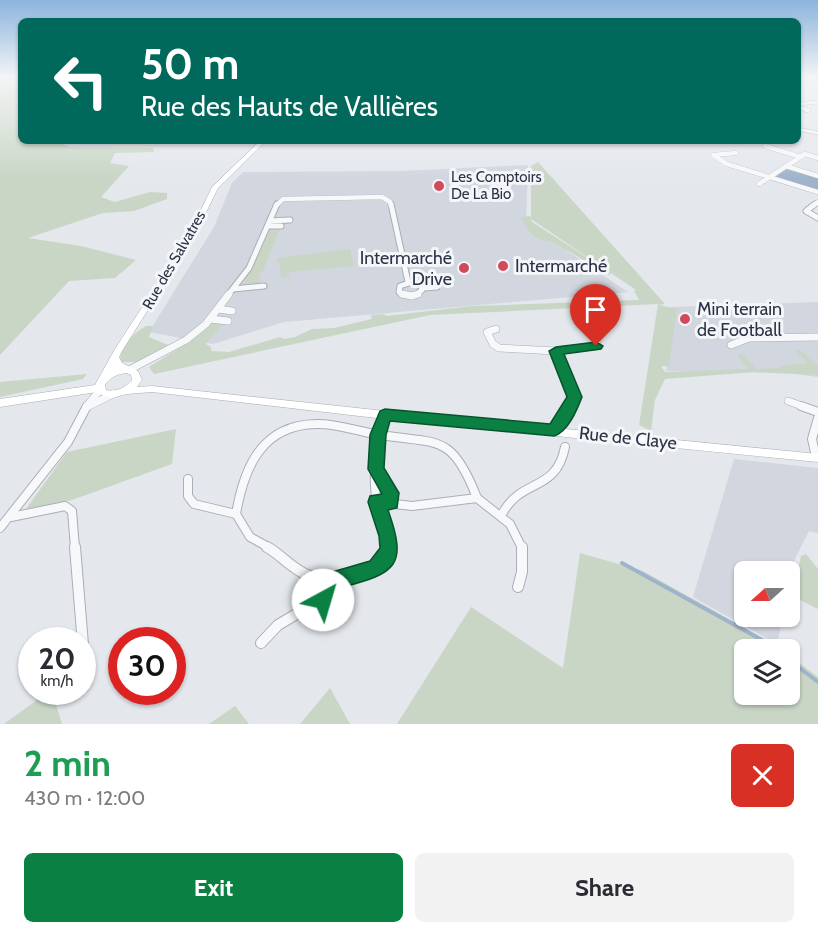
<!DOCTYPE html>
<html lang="en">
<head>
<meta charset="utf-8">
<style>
  :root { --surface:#fff; --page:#f2f2f3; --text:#2b2b33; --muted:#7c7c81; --accent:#0b8043 }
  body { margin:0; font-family:Cabin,sans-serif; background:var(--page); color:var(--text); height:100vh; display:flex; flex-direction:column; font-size:22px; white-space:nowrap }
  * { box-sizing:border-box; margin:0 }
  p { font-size:20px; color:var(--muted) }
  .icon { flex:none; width:33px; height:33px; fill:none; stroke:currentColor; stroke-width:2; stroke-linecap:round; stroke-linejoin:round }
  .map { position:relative; height:724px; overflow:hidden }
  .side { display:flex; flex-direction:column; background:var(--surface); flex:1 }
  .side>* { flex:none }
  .top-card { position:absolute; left:18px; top:18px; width:783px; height:126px; border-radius:9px; box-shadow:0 2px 4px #0004; background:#00695c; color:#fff; overflow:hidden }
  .needle { width:39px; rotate:249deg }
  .buttons { position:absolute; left:734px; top:561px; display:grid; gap:12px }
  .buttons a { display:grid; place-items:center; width:66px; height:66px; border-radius:9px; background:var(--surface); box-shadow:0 2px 4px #0004; font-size:30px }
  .speed { position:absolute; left:18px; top:627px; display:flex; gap:12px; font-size:30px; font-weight:700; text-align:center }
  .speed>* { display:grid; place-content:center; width:78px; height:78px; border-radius:50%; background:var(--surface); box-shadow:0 2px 4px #0004; line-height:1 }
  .speed small { font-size:15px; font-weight:400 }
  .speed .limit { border:9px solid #d22; background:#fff; color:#111 }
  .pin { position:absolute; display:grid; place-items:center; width:51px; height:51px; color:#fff; margin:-62px -26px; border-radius:50% 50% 50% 0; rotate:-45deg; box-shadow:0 0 6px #0007 }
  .pin .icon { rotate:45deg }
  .me { position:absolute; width:66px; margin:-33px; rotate:39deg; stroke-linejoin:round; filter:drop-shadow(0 0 4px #0008) }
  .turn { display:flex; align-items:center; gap:21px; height:126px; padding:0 24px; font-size:27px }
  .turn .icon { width:78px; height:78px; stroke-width:2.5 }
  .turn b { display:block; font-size:42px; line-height:51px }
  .round { display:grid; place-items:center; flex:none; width:63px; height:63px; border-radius:9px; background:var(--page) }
  .headline { display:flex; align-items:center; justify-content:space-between; height:102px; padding:0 24px }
  h1 { font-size:36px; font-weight:700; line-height:45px; color:#1e9e55 }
  .primary-button { display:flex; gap:12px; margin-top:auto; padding:12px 24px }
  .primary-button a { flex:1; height:69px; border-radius:9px; background:var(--accent); color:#fff; font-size:24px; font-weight:700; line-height:69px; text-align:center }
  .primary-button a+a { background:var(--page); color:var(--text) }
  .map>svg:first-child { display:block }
</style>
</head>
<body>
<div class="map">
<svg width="818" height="724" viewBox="0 0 818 724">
  <rect width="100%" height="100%" fill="#e4e7ec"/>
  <g fill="#d2d6de">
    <polygon points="528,165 526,223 628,292 284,322 213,344 149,332 214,227 232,183 243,172 402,171"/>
    <polygon points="818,302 818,377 788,373 666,371 671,307"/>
    <polygon points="734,459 818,468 818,533 809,531 795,559 789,588 789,572 744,572 744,616 783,617 777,644 693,597"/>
  </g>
  <g fill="#c9d6c5">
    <polygon points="0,77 21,77 21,141 57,141 69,147 153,148 154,152 115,153 110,163 129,166 101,197 115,202 150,192 167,193 167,199 134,211 103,213 28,238 81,246 136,260 115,278 69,281 0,355"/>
    <path d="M 538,162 L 665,304 L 659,305 L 677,309 L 669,366 L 661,366 L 665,372 L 749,369 L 737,355 L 742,354 L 756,369 L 781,368 L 779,366 L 808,363 L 795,350 L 801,351 L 818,366 L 818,375 L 754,372 L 665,379 L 655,400 L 651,431 L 639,425 L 658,304 L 430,315 L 154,374 L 149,367 L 201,334 L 212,322 L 223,323 L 206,344 L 211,347 L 211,351 L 229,352 L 280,337 L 284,339 L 295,337 L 312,329 L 334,328 L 372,319 L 371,315 L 384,314 L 386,316 L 472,306 L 639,300 L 634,291 L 636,290 L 611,273 L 609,275 L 551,241 C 533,241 529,231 520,217 L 530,216 L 532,222 L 602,267 L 531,219 L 531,166 Z"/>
    <polygon points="271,228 280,228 263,271 259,275 260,283 243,284"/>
    <polygon points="350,249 354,266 289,272 289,277 281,278 279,262 275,263 278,258"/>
    <path d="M 146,326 L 153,326 L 149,337 L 168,345 L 139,362 L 121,362 C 118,347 134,333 146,326 Z"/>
    <polygon points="87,374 83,379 0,397 0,382"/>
    <polygon points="176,429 172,464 72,500 26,509 67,452"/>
    <polygon points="580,553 643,571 777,646 782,649 744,650 744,694 789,694 789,655 818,677 818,724 397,724 471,607 563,668"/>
    <polygon points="806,554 818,569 818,609 796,598 793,592 801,556"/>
    <polygon points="330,688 350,724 300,724"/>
    <polygon points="48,692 52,692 62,724 4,724"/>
    <polygon points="235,706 249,724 209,724"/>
  </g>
  <polygon fill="#9fb4cc" points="786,169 818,177 818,192 775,177"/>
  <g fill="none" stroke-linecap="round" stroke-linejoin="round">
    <g stroke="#9fb4cc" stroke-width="4">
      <polyline points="622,563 762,640 774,650"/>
      <polyline points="789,660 818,682"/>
    </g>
    <g stroke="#a9aeb7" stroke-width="4">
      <g id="street-far5">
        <polyline points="808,77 818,84"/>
        <polyline points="798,104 818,102"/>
        <polyline points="798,107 809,110 806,111"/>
        <polyline points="798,129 818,133"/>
      </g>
    </g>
    <g stroke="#a9aeb7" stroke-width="5">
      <g id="street-far4">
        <polyline points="765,146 801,157"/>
        <polyline points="736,153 713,155 727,164 818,192"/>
        <polyline points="786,166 818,176"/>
        <polyline points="759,184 805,154 818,158"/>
        <polyline points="276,206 283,199 382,197 390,202 391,206"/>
        <polyline points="813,206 818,202"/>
      </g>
    </g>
    <g stroke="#a9aeb7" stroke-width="7">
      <g id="street-far3">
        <polyline points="391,204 408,282"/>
        <polyline points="815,204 806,211 818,218"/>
        <polyline points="270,221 290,220"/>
        <polyline points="268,226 281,226"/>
        <polyline points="423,288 437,287"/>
        <polyline points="233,289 264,286"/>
        <polyline points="228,295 249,268 277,204"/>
        <polyline points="405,295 399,292 400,286 412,282 421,286 422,290 416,295"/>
      </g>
    </g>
    <g stroke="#a9aeb7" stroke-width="8">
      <g id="street-far2">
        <polyline points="402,294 412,296 418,294"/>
        <polyline points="218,309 232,311"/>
        <polyline points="210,319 228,321"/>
        <polyline points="496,329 487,332 493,344 499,348 556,351 596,346 600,328 596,326"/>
        <polyline points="731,345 749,338 818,337"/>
        <polyline points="556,351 574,397 570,407"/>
        <polyline points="129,370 186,340 206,324 229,294"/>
        <polyline points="788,401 805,407"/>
        <polyline points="89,406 113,394"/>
        <polyline points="86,407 100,390"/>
      </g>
    </g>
    <g stroke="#a9aeb7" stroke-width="10">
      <g id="street-far1">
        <polyline points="801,406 818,412"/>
        <path d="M 385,415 C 376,445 371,477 378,508 C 381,522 390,533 389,548"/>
        <polyline points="554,430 570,406"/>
        <polyline points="816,457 812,439 818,418"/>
        <polyline points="376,469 391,493 391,503"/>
        <polyline points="188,479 188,496 194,504 236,514"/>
        <polyline points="477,498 510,524 522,548"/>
        <polyline points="377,502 412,506 477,498"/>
        <polyline points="236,514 250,537 270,548"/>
        <path d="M 236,514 C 244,467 262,425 316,424 C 336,423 355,431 375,434 C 436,445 451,430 477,498"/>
        <path d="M 502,514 C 522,477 556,493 565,447"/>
        <polyline points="11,517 65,506 72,511 75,548"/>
        <polyline points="0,528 68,442 87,406"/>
      </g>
    </g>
    <g stroke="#a9aeb7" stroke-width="12">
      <g id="street">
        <polyline points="75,547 86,681"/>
        <path d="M 267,547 C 280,554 290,567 305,574 C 331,585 380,578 389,547"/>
        <polyline points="518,587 522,572 522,547"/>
        <polyline points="261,643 278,625 327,596 336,580"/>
      </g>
    </g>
    <g stroke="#a9aeb7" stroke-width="1">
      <path id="secondary" d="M 260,141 L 266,141 L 218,188 L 195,235 L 122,351 L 119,357 L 122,363 L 138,371 L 142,380 L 137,387 L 152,386 L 385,411 L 818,454 L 818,462 L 385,419 L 152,392 L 127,394 L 112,398 L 99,394 L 97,392 L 0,407 L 0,399 L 95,385 L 115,349 L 189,235 L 212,187 ZM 127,373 L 131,375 L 132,380 C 125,388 117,392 106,390 L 105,385 C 110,377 117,374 127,373 Z"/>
    </g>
    <use href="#street-far5" stroke="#f7f8fa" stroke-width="3"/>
    <use href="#street-far4" stroke="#f7f8fa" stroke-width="4.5"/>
    <use href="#street-far3" stroke="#f7f8fa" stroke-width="5"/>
    <use href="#street-far2" stroke="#f7f8fa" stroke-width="7"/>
    <use href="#street-far1" stroke="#f7f8fa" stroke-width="8"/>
    <use href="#street" stroke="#f7f8fa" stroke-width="10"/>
    <use href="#secondary" fill="#fff" fill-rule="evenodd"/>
  </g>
  <linearGradient id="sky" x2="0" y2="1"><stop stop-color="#8bb4dd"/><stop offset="0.43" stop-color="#f3f4f6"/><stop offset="1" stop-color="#f3f4f6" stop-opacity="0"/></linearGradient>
  <rect width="818" height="179" fill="url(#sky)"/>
  <path fill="#0b8043" stroke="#07532c" stroke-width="1.5" d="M 596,342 L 603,346 L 601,349 L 564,354 L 582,397 C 577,410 568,432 554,436 L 390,421 L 386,435 L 384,468 L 399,493 L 397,508 L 388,510 C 408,566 396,573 343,587 C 340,598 333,606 323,610 L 316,607 L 313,600 C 317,590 324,583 329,573 L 370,561 L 380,548 L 379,536 L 368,502 L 370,496 L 382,494 L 368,469 L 370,435 L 380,411 L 385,409 L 550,424 L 567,397 L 549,351 L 556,347 Z"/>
  <g fill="#d1495b" stroke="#f4f6f9" stroke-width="2">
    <circle cx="439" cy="186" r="6"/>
    <circle cx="503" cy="266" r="6"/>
    <circle cx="464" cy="268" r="6"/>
    <circle cx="685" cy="319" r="6"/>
  </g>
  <g text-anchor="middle" stroke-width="6" stroke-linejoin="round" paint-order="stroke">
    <g font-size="15" fill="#2b3445" stroke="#f4f6f9" text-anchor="start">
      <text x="451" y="182">Les Comptoirs<tspan x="451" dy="17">De La Bio</tspan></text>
    </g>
    <g font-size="15" fill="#2b3445" stroke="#f4f6f9">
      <text transform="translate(174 260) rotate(-60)" y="5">Rue des Salvatres</text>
    </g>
    <g font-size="18" fill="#2b3445" stroke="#f4f6f9" text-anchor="start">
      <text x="452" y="264" text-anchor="end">Intermarché<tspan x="452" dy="21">Drive</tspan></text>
      <text x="515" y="272">Intermarché</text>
      <text x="697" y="315">Mini terrain<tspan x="697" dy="21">de Football</tspan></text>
    </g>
    <g font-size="18" fill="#2b3445" stroke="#f4f6f9">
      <text transform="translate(628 438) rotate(6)" y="6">Rue de Claye</text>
    </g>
  </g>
</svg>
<div class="buttons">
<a><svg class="needle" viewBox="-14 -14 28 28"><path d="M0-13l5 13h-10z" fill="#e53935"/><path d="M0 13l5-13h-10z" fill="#7c7c81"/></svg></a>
<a><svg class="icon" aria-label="layers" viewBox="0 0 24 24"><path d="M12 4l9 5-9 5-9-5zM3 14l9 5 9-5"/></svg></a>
</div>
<div class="speed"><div>20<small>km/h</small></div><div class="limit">30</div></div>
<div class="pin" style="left:596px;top:346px;background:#d93025"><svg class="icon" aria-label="arrive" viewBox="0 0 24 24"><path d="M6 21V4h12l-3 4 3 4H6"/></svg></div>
<svg class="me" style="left:323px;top:600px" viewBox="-20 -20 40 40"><circle r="19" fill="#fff"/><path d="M0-13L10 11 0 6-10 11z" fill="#0b8043"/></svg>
<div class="top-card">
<div class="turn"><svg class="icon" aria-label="left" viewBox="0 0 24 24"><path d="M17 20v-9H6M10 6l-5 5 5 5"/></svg><div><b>50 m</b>Rue des Hauts de Vallières</div></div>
</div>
</div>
<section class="side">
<div class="headline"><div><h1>2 min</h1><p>430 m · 12:00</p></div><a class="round" style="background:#d93025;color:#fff"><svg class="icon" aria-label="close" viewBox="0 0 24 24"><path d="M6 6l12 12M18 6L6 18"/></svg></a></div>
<div class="primary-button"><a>Exit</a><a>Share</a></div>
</section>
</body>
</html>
